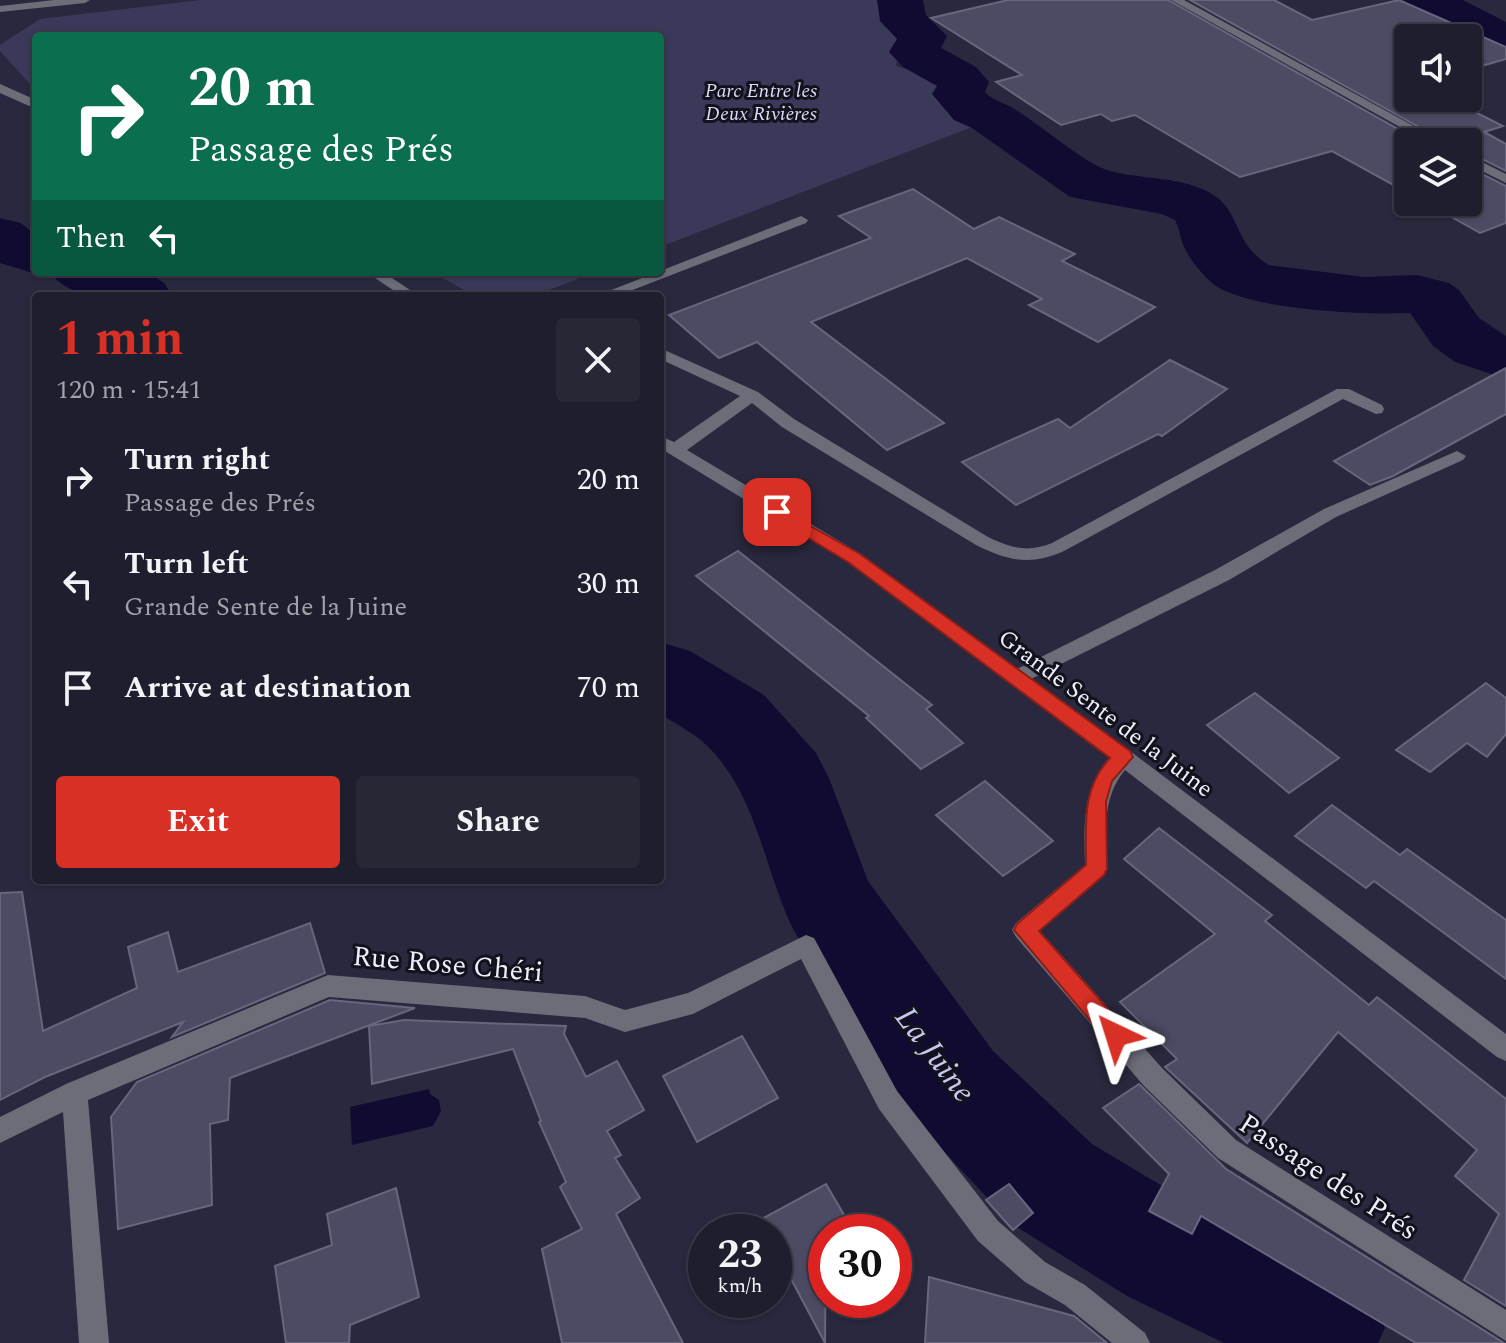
<!DOCTYPE html>
<html lang="en">
<head>
<meta charset="utf-8">
<style>
  :root { --surface:#1f1e2e; --page:#272736; --text:#f1f3f6; --muted:#a1a2aa; --line:#3c3c4a; --accent:#d93025 }
  body { margin:0; font-family:Spectral,serif; background:var(--page); color:var(--text); height:100vh; display:flex; flex-direction:column; font-size:30px; white-space:nowrap }
  * { box-sizing:border-box; margin:0 }
  p { font-size:26px; color:var(--muted) }
  .icon { flex:none; width:44px; height:44px; fill:none; stroke:currentColor; stroke-width:2; stroke-linecap:round; stroke-linejoin:round }
  .map { position:relative; flex:1; overflow:hidden }
  .panel { position:absolute; left:32px; top:292px; width:632px; height:592px; display:flex; flex-direction:column; background:var(--surface); border-radius:8px; box-shadow:0 2px 6px #0004,0 0 0 2px var(--line) }
  .panel>* { flex:none }
  .guide { position:absolute; left:32px; top:32px; width:632px; height:244px; border-radius:8px; box-shadow:0 2px 6px #0004,0 0 0 2px var(--line); background:#0b6e4f; color:#fff; overflow:hidden }
  .fabs { position:absolute; left:1394px; top:24px; display:grid; gap:16px }
  .fabs a { display:grid; place-items:center; width:88px; height:88px; border-radius:8px; background:var(--surface); box-shadow:0 2px 6px #0004,0 0 0 2px var(--line); font-size:40px }
  .speed { position:absolute; left:688px; top:1214px; display:flex; gap:16px; font-size:40px; font-weight:700; text-align:center }
  .speed>* { display:grid; place-content:center; width:104px; height:104px; border-radius:50%; background:var(--surface); box-shadow:0 2px 6px #0004,0 0 0 2px var(--line); line-height:1 }
  .speed small { font-size:20px; font-weight:400 }
  .speed .limit { border:12px solid #d22; background:#fff; color:#111 }
  .pin { position:absolute; display:grid; place-items:center; width:68px; height:68px; color:#fff; margin:-34px; border-radius:16px; box-shadow:0 4px 12px #0006 }
  .me { position:absolute; width:88px; margin:-44px; rotate:319deg; stroke-linejoin:round; filter:drop-shadow(0 0 6px #0008) }
  .turn { display:flex; align-items:center; gap:28px; height:168px; padding:0 24px; font-size:36px }
  .turn .icon { width:104px; height:104px; stroke-width:2.5 }
  .turn b { display:block; font-size:56px; line-height:68px }
  .then { display:flex; align-items:center; height:76px; padding:0 24px; background:#0003; gap:16px; font-size:30px }
  .round { display:grid; place-items:center; flex:none; width:84px; height:84px; border-radius:8px; background:var(--page) }
  .summary { display:flex; align-items:center; justify-content:space-between; height:136px; padding:0 24px }
  h1 { font-size:48px; font-weight:700; line-height:60px; color:var(--accent) }
  .action { display:flex; gap:16px; margin-top:auto; padding:16px 24px }
  .action a { flex:1; height:92px; border-radius:8px; background:var(--accent); color:#fff; font-size:32px; font-weight:700; line-height:92px; text-align:center }
  .action a+a { background:var(--page); color:var(--text) }
  ul { padding:0; list-style:none }
  li { display:flex; align-items:center; gap:24px; height:104px; padding:0 24px }
  li div { flex:1 }
  li b { display:block; font-size:30px }
  li em { font-style:normal }
  .map>svg:first-child { display:block }
</style>
</head>
<body>
<div class="map">
<svg width="1506" height="1343" viewBox="0 0 1506 1343">
  <rect width="100%" height="100%" fill="#29283e"/>
  <g fill="#3a395a">
    <polygon points="200,0 881,0 900,37 896,66 936,78 948,110 980,124 660,247 660,36 36,36 36,86 28,82 0,51 0,45 40,19"/>
    <polygon points="432,272 596,272 533,296 475,296"/>
  </g>
  <polygon fill="#120b31" points="429,1089 430,1094 439,1100 441,1111 433,1126 352,1145 350,1107"/>
  <g fill="none" stroke-linecap="round" stroke-linejoin="round">
    <g fill="#120b31" fill-rule="evenodd">
      <path d="M 877,0 L 923,0 L 926,15 L 947,36 L 941,48 L 976,67 L 989,82 L 985,92 C 992,100 1002,102 1011,107 C 1036,121 1086,165 1110,171 C 1143,180 1182,176 1212,194 C 1241,211 1233,244 1269,265 L 1364,277 L 1417,275 L 1449,283 L 1459,290 L 1479,318 L 1506,336 L 1506,379 L 1455,362 L 1433,346 L 1410,313 C 1366,315 1244,310 1212,283 C 1202,274 1190,260 1185,249 C 1180,240 1180,229 1175,220 L 1162,214 L 1070,197 L 972,128 L 954,120 L 932,94 L 937,86 L 903,67 L 889,52 L 897,39 L 880,21 Z"/>
      <polygon points="1400,0 1463,0 1506,22 1506,56 1489,51 1468,38 1407,10"/>
      <polygon points="0,218 21,223 36,235 36,272 45,272 36,274 0,263"/>
      <path d="M 50,272 L 147,272 L 164,283 L 173,296 C 136,296 74,307 50,272 Z"/>
      <path d="M 660,642 L 690,651 L 764,695 L 816,753 L 829,778 L 868,881 L 993,1051 L 1092,1144 L 1209,1214 L 1367,1285 L 1385,1328 L 1378,1343 L 1224,1343 L 1127,1296 L 1012,1224 L 917,1123 L 794,931 C 763,868 757,790 702,741 C 690,731 674,723 660,714 Z"/>
    </g>
  </g>
  <g fill="#4c4b63" stroke="#66667f" stroke-width="2">
    <polygon points="1008,0 1168,0 1421,142 1408,142 1408,193 1332,151 1240,177 1135,115 1112,121 1101,114 1061,125 996,82 1022,75 931,18"/>
    <polygon points="1190,0 1274,0 1312,20 1399,0 1506,47 1506,59 1468,70 1468,38 1408,38 1408,98 1456,98 1462,101 1457,103 1503,126 1484,132 1506,144 1506,171 1468,152 1468,142 1446,142"/>
    <polygon points="1468,167 1506,186 1506,223 1480,233 1425,202 1468,202"/>
    <polygon points="913,189 974,229 999,217 1075,254 1062,261 1155,307 1098,342 1029,305 1042,299 967,258 811,322 944,423 887,450 757,342 719,358 669,315 871,238 839,216"/>
    <polygon points="1170,360 1227,389 1162,436 1158,434 1016,505 962,462 1058,419 1070,428"/>
    <polygon points="1506,368 1506,414 1393,476 1370,485 1334,461"/>
    <polygon points="738,551 932,705 926,709 963,743 921,769 866,718 869,716 696,576"/>
    <polygon points="1486,683 1506,698 1506,734 1487,757 1467,743 1430,772 1396,750"/>
    <polygon points="1255,693 1339,758 1289,793 1207,725"/>
    <polygon points="985,781 1053,841 1003,876 936,815"/>
    <polygon points="1332,805 1400,855 1407,849 1506,920 1506,979 1374,881 1366,888 1295,836"/>
    <polygon points="1159,828 1272,915 1265,921 1369,1005 1377,997 1506,1099 1506,1306 1464,1280 1499,1214 1455,1176 1477,1150 1338,1032 1247,1143 1165,1067 1177,1059 1120,1002 1215,934 1124,859"/>
    <polygon points="22,892 43,1031 137,988 128,947 168,932 178,972 310,923 325,973 172,1037 183,1022 45,1077 0,1100 0,893"/>
    <polygon points="330,1000 415,1008 230,1078 228,1120 210,1124 212,1205 118,1229 111,1117 137,1082"/>
    <polygon points="404,1020 566,1026 564,1034 586,1077 617,1061 644,1110 607,1131 621,1155 615,1158 640,1198 616,1214 683,1343 562,1343 542,1249 582,1229 560,1187 566,1182 539,1122 541,1121 513,1049 372,1084 369,1026"/>
    <polygon points="742,1036 778,1098 697,1142 663,1076"/>
    <polygon points="1139,1084 1226,1169 1504,1343 1416,1343 1201,1216 1192,1234 1149,1211 1169,1174 1103,1108"/>
    <polygon points="826,1184 854,1232 826,1232 825,1343 774,1247 774,1232 766,1232 760,1220"/>
    <polygon points="1009,1184 1033,1213 1013,1230 986,1200"/>
    <polygon points="396,1188 419,1297 350,1325 349,1343 286,1343 275,1266 332,1245 327,1214"/>
    <polygon points="929,1277 1074,1316 1107,1343 925,1343"/>
  </g>
  <g fill="none" stroke-linecap="round" stroke-linejoin="round">
    <polygon fill="#6d6d79" fill-rule="evenodd" points="1457,451 1466,456 1463,460 1336,517 1229,580 1023,683 1009,683 1006,678 1009,673 1215,570 1324,509"/>
    <g fill="#6d6d79" fill-rule="evenodd">
      <polygon points="54,0 90,0 85,3 0,12 0,6"/>
      <polygon points="1171,0 1184,0 1443,142 1427,142"/>
      <polygon points="0,84 36,100 36,109 0,93"/>
      <polygon points="1468,155 1506,174 1506,183 1468,164"/>
      <polygon points="801,216 808,220 806,223 617,296 596,296"/>
      <polygon points="366,272 383,272 419,296 402,296"/>
      <path d="M 660,348 L 758,392 L 794,419 L 988,537 C 1012,548 1027,553 1052,543 L 1337,389 L 1349,389 L 1382,405 L 1384,409 L 1382,413 L 1376,414 L 1343,399 L 1064,551 C 1031,566 1008,561 976,545 L 782,427 L 752,403 L 687,450 L 861,554 L 1130,751 L 1506,1034 L 1506,1061 L 1497,1057 L 1125,770 C 1101,799 1106,834 1107,869 L 1104,876 L 1040,931 L 1162,1068 L 1236,1140 L 1506,1310 L 1506,1341 L 1218,1158 L 1144,1086 L 1016,937 L 1012,930 L 1016,923 L 1085,865 C 1084,825 1082,791 1109,758 L 847,562 L 660,448 L 660,436 L 674,442 L 740,396 L 660,359 Z"/>
      <polygon points="806,935 814,938 897,1091 998,1221 1045,1262 1085,1285 1145,1333 1150,1343 1112,1343 1065,1305 1025,1282 978,1241 879,1109 801,959 693,1014 625,1032 585,1018 329,997 88,1100 109,1343 79,1343 63,1112 0,1143 0,1117 66,1084 328,975 585,996 625,1010 688,993"/>
    </g>
  </g>
  <path fill="#d93025" stroke="#8d1f18" stroke-width="2" d="M 777,507 L 860,554 L 1130,751 L 1133,757 L 1112,781 L 1106,802 L 1107,869 L 1104,875 L 1039,931 L 1124,1027 L 1128,1035 L 1124,1042 L 1116,1045 L 1108,1042 L 1014,930 L 1017,924 L 1086,865 C 1086,825 1081,789 1110,758 L 848,562 L 772,516 L 772,508 Z"/>
  <g text-anchor="middle" stroke-width="6" stroke-linejoin="round" paint-order="stroke">
    <g font-size="20" font-style="italic" fill="#dbdbf9" stroke="#12121c">
      <text x="761" y="97">Parc Entre les<tspan x="761" dy="23">Deux Rivières</tspan></text>
    </g>
    <g font-size="24" fill="#ededfc" stroke="#12121c">
      <text transform="translate(1106 713) rotate(37)" y="8">Grande Sente de la Juine</text>
    </g>
    <g font-size="28" fill="#ededfc" stroke="#12121c">
      <text transform="translate(448 963) rotate(5)" y="10">Rue Rose Chéri</text>
      <text transform="translate(1329 1176) rotate(33)" y="10">Passage des Prés</text>
    </g>
    <g font-size="32" font-style="italic" fill="#c8c7f3" stroke="#12121c">
      <text transform="translate(936 1054) rotate(53)" y="11">La Juine</text>
    </g>
  </g>
</svg>
<div class="fabs">
<a><svg class="icon" aria-label="sound" viewBox="0 0 24 24"><path d="M4 9h4l5-4v14l-5-4H4zM17 9q2 3 0 6"/></svg></a>
<a><svg class="icon" aria-label="layers" viewBox="0 0 24 24"><path d="M12 4l9 5-9 5-9-5zM3 14l9 5 9-5"/></svg></a>
</div>
<div class="speed"><div>23<small>km/h</small></div><div class="limit">30</div></div>
<div class="pin" style="left:777px;top:512px;background:#d93025"><svg class="icon" aria-label="arrive" viewBox="0 0 24 24"><path d="M6 21V4h12l-3 4 3 4H6"/></svg></div>
<svg class="me" style="left:1116px;top:1035px" viewBox="-20 -20 40 40"><path d="M0-17L14 15 0 8-14 15z" fill="#d93025" stroke="#fff" stroke-width="4"/></svg>
<div class="guide">
<div class="turn"><svg class="icon" aria-label="right" viewBox="0 0 24 24"><path d="M7 20v-9h11M14 6l5 5-5 5"/></svg><div><b>20 m</b>Passage des Prés</div></div>
<div class="then">Then<svg class="icon" aria-label="left" viewBox="0 0 24 24"><path d="M17 20v-9H6M10 6l-5 5 5 5"/></svg></div>
</div>
<section class="panel">
<div class="summary"><div><h1>1 min</h1><p>120 m · 15:41</p></div><a class="round"><svg class="icon" aria-label="close" viewBox="0 0 24 24"><path d="M6 6l12 12M18 6L6 18"/></svg></a></div>
<ul>
<li><svg class="icon" aria-label="right" viewBox="0 0 24 24"><path d="M7 20v-9h11M14 6l5 5-5 5"/></svg><div><b>Turn right</b><p>Passage des Prés</p></div><em>20 m</em></li>
<li><svg class="icon" aria-label="left" viewBox="0 0 24 24"><path d="M17 20v-9H6M10 6l-5 5 5 5"/></svg><div><b>Turn left</b><p>Grande Sente de la Juine</p></div><em>30 m</em></li>
<li><svg class="icon" aria-label="arrive" viewBox="0 0 24 24"><path d="M6 21V4h12l-3 4 3 4H6"/></svg><div><b>Arrive at destination</b></div><em>70 m</em></li>
</ul>
<div class="action"><a>Exit</a><a>Share</a></div>
</section>
</div>
</body>
</html>
